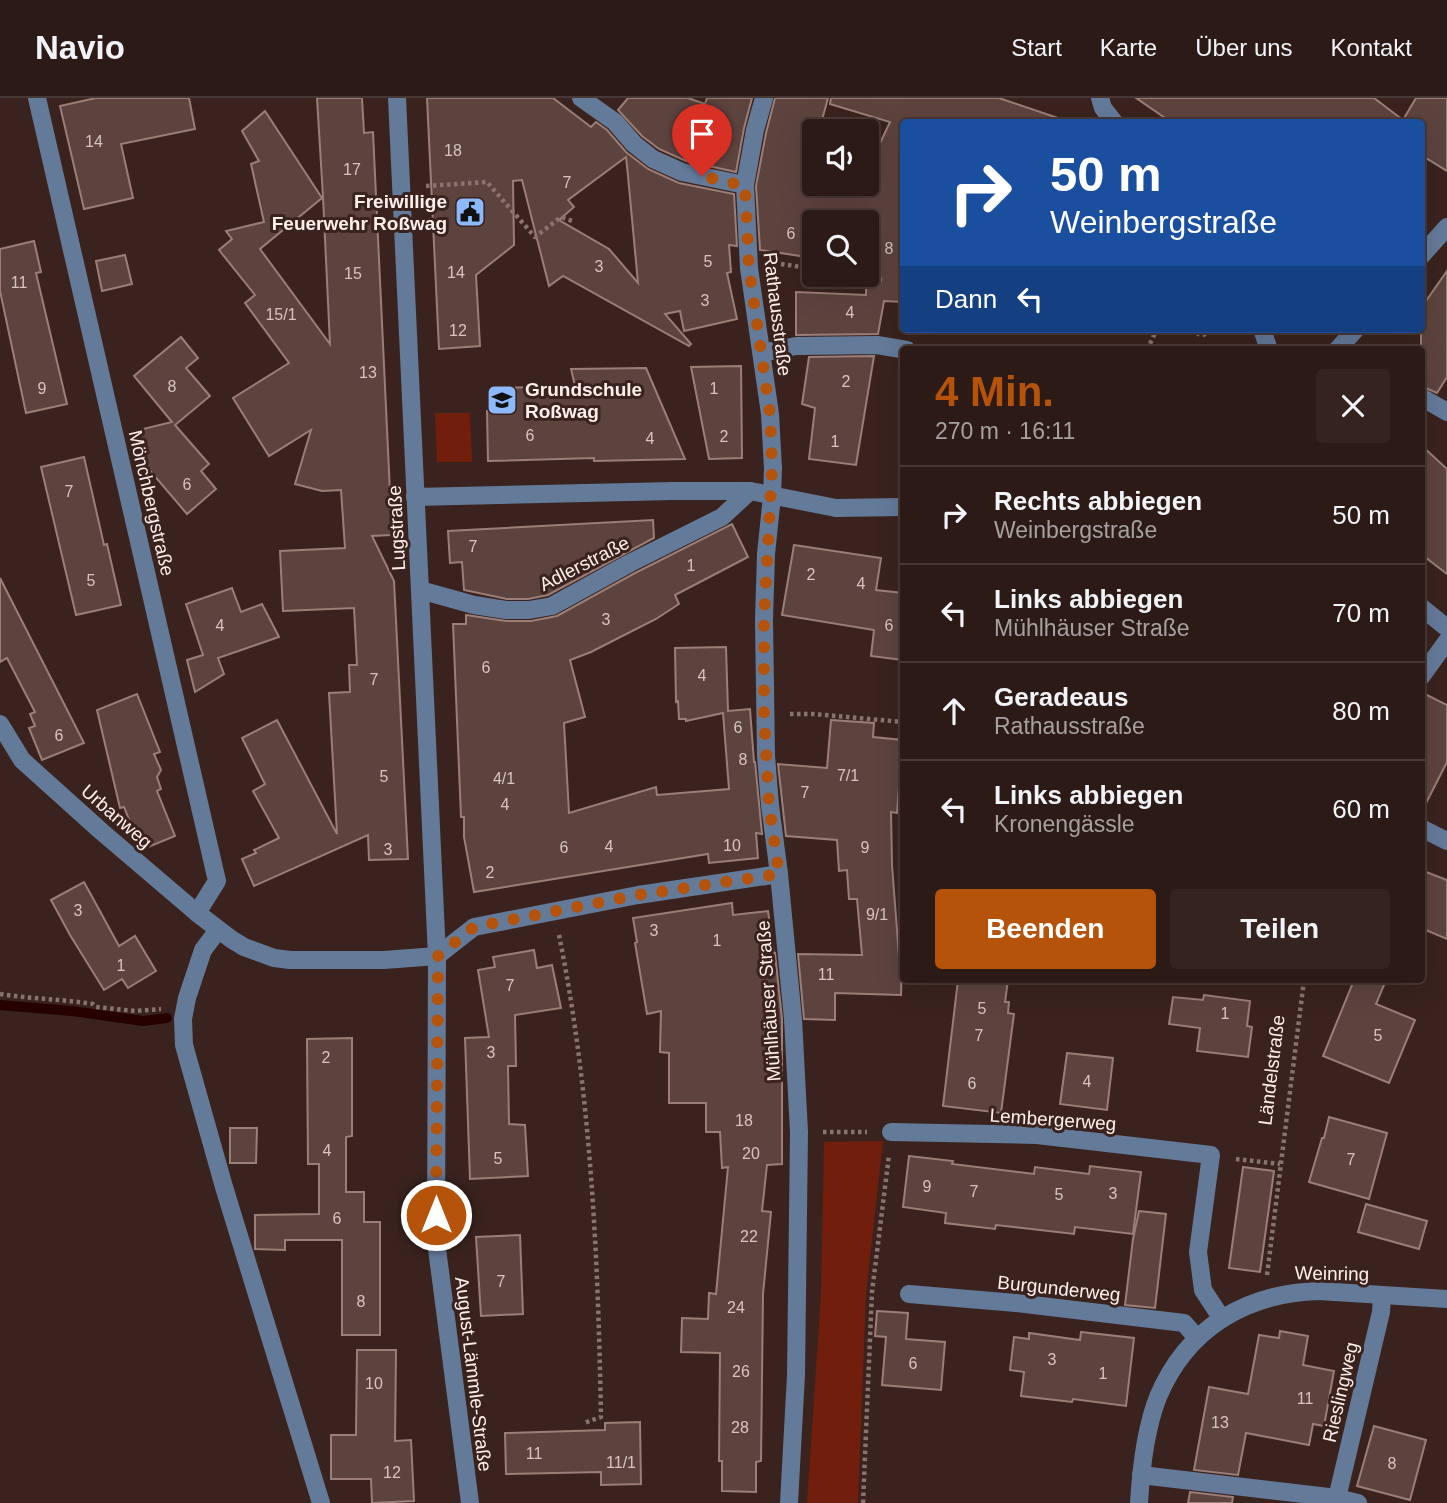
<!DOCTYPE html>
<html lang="de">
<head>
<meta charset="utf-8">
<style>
  :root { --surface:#2c1a16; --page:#34231f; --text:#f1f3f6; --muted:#a6a1a1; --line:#483835; --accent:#b45309 }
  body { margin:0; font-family:Helvetica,sans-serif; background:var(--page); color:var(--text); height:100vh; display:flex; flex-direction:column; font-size:26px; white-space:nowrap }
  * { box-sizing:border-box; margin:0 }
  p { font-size:23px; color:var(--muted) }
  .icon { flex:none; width:38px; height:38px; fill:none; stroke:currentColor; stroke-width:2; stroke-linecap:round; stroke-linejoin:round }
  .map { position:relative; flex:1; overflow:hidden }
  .panel { position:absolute; left:900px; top:248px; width:525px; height:637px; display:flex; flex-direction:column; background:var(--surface); border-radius:7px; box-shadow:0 7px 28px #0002,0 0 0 2px var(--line) }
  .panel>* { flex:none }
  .top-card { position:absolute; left:900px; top:21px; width:525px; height:214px; border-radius:7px; box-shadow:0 7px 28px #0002,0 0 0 2px var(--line); background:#1a4fa0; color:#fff; overflow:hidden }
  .buttons { position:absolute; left:802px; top:21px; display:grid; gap:14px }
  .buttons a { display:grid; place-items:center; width:77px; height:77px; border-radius:7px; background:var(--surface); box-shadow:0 7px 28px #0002,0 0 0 2px var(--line); font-size:35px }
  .pin { position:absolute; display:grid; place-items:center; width:60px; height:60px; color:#fff; margin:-72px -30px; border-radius:50% 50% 50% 0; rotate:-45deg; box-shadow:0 0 7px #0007 }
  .pin .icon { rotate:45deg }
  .me { position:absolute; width:77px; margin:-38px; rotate:0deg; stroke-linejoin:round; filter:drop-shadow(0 0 5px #0008) }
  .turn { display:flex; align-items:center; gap:24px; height:147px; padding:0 35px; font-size:32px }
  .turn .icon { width:91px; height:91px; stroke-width:2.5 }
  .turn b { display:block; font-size:49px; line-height:60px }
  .then { display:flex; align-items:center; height:66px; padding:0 35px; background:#0003; gap:14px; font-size:26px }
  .round { display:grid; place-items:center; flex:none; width:74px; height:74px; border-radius:7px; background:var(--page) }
  .summary { display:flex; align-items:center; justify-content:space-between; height:119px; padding:0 35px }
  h1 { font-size:42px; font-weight:700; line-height:52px; color:var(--accent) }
  .action { display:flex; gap:14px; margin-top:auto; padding:14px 35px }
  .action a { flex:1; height:80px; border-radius:7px; background:var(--accent); color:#fff; font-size:28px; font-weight:700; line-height:80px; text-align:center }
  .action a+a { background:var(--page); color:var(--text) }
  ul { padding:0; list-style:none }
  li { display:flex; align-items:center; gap:21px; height:98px; padding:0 35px; border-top:2px solid var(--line) }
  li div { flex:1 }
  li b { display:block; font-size:26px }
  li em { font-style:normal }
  header { display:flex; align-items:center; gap:42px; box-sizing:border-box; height:98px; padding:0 35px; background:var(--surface); border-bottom:2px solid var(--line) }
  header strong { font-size:33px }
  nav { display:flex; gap:38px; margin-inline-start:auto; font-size:24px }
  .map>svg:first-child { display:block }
</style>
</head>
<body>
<header>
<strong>Navio</strong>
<nav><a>Start</a><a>Karte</a><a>Über uns</a><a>Kontakt</a></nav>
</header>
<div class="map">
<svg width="1447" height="1405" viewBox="0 0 1447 1405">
  <rect width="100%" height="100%" fill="#3a231e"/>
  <g fill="#711e0d">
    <polygon points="435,315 470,315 472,364 437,364"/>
    <polygon points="883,1043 866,1196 858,1405 807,1405 821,1196 824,1044"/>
  </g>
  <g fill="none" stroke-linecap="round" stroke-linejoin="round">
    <polyline stroke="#270000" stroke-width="10" points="0,907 72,913 143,923 167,920"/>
  </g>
  <g fill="#5d433e" stroke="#9b7e77" stroke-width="2" fill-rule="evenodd">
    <polygon points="96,0 189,0 195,31 121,46 133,100 84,111 60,8"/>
    <polygon points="317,0 362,0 364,35 373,34 392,437 372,438 394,483 408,761 369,762 368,737 254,788 242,761 256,755 254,752 279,740 253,693 265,686 242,640 277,622 337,736 329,595 350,594 349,567 357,567 354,510 283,513 280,453 345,450 341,392 322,393 295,386 311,332 269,358 233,300 289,265 245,205 255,197 219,152 232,141 226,133 264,124 251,66 259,63 242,33 265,13 322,100 260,151 330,246 323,99"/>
    <path d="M 427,0 L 553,0 L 591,29 L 596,24 L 607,32 L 626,54 L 648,71 L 679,85 L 734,96 L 737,148 L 729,147 L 731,174 L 727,175 L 737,221 L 684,233 L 680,213 L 665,216 L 691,246 L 689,248 L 563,178 L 549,188 L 522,82 L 513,83 L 514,147 L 476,177 L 480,248 L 439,251 ZM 626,59 L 628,78 L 638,185 L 609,151 L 559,122 L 574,109 L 568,102 Z"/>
    <polygon points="628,0 688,0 705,6 707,0 752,0 744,30 736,74 686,63 659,51 642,38 618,12"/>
    <polygon points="775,0 828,0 819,33 814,33 814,86 866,86 866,75 890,24 830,6 831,0 999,0 1058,20 1058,24 903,24 903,204 884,203 878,236 796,237 796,194 866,197 866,124 814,124 814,160 760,152 756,88 766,35"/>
    <polygon points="1136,0 1374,0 1403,22 1416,0 1447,0 1447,73 1421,57 1421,24 1171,24"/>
    <polygon points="34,143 41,174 36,175 67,306 26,315 0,193 0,151"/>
    <polygon points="125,157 132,186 102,193 96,163"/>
    <polygon points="1447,173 1447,279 1437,295 1421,288 1421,210"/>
    <polygon points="181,239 198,260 186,270 210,298 175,327 209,366 201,373 216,391 187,416 141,362 135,333 172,324 134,278"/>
    <polygon points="874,258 856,367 809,361 815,310 802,306 809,259"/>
    <polygon points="741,268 742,360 709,361 691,269"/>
    <polygon points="646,270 685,361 594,363 594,360 488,363 487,313 497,312 496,290 575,288 571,271"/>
    <polygon points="1421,347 1447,371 1447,476 1421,456"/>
    <polygon points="84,359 104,447 107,446 121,507 76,517 41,369"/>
    <polygon points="653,422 654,440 548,497 528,501 507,501 464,492 462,464 450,465 448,433"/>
    <polygon points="732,426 748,459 675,497 679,506 656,521 591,554 570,562 585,619 564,625 569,715 656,689 657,697 729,691 723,615 686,623 686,621 679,621 678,603 676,604 675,550 726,549 728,613 750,611 754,664 755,664 762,736 756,735 758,760 709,765 708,756 474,794 464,739 464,719 461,719 453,526 466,526 466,517 506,523 531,523 557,518 635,475"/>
    <polygon points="794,447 881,460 876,492 903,495 903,562 871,558 874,532 782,517"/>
    <polygon points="0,480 84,645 42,662 29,630 35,628 30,616 35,614 7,560 0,564"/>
    <polygon points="232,490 241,514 262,506 279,539 218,560 224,576 195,594 187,562 203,557 186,506"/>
    <polygon points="1421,594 1447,607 1447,664 1421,715"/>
    <polygon points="137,596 160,654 154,656 161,672 157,679 161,691 157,693 175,738 141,752 124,709 120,710 97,612"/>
    <polygon points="831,622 874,625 873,639 903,642 897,715 891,714 892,767 899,858 902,858 901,897 835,895 835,922 804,921 798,856 862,857 857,801 849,801 847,772 839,773 837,742 786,738 778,666 827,670"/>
    <polygon points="1421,772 1447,782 1447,841 1421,830"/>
    <polygon points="84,784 119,848 135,838 156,873 128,890 122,881 104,892 70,837 51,802"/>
    <polygon points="732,805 733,817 768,813 774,855 775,855 782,921 782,1066 767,1067 762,1113 771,1114 763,1196 761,1363 756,1364 756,1394 722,1393 722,1363 719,1363 720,1255 681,1254 682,1220 708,1221 709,1195 716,1196 728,1069 722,1070 720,1034 706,1034 706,1005 669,1005 669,955 660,954 661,913 647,916 635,845 637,844 633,820"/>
    <polygon points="534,852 537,870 552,867 561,910 515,917 516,968 508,968 509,1026 525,1027 528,1078 470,1081 465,940 489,939 478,872 495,869 493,859"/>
    <polygon points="958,882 1008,882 1005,904 1009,904 1008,915 1014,916 1001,1015 943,1008"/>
    <polygon points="1354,882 1386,882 1376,906 1415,922 1389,985 1323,958"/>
    <polygon points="1204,897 1250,903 1247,928 1252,929 1248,959 1197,953 1200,930 1169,926 1173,899 1203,902"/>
    <polygon points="352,940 352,1038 346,1039 346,1094 364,1094 364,1124 380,1124 380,1237 342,1237 342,1142 285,1142 285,1152 255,1151 255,1117 319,1116 319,1066 308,1066 307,941"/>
    <polygon points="1067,955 1113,960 1107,1012 1060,1006"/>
    <polygon points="1329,1019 1387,1035 1369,1101 1309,1084 1322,1040 1324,1040"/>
    <polygon points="230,1030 257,1030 256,1065 230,1065"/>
    <polygon points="909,1058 953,1063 952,1066 1034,1076 1035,1069 1089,1076 1090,1068 1141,1074 1133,1136 1075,1129 1074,1136 996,1127 995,1131 945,1125 946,1115 903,1109"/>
    <polygon points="1243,1069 1274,1073 1260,1174 1229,1170"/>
    <polygon points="1366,1106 1427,1123 1419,1151 1358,1134"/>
    <polygon points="1139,1113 1166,1116 1155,1210 1125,1207 1133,1141"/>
    <polygon points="520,1137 523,1216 481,1218 476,1139"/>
    <polygon points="877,1213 908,1215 906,1241 945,1244 941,1292 882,1287 886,1239 875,1238"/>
    <polygon points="1280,1233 1308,1238 1303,1267 1334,1273 1324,1328 1313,1326 1309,1347 1246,1335 1238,1377 1194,1372 1209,1289 1248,1296 1259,1237 1279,1240"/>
    <polygon points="1081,1234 1134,1240 1126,1308 1073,1301 1072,1304 1021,1298 1024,1274 1010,1272 1014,1239 1029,1241 1029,1235 1080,1242"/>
    <polygon points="357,1252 396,1252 395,1343 411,1342 414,1403 372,1405 371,1381 331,1381 331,1337 356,1337"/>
    <polygon points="640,1324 641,1386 601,1387 601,1374 506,1376 505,1335 605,1332 605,1325"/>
    <polygon points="1374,1328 1426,1342 1410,1402 1357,1388"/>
    <polygon points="1190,1394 1233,1399 1232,1405 1188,1405"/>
  </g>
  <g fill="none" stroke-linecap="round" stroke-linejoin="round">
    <g stroke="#88746f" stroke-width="4.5" stroke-dasharray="3.5 3.5" stroke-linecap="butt">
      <polyline points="426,88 487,84 535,139 561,119 575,124"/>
      <polyline points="774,166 781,166 814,171"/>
      <polyline points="851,177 883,182"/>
      <polyline points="1191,231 1201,238 1215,231"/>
      <polyline points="1147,252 1157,231"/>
      <polyline points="790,616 814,616 903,624"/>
      <path d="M 559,837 C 591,995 598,1158 601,1319 L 584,1325"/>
      <path d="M 0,896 C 31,901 62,901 93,906 L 96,909 L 135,913 L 161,911"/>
      <polyline points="823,1034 867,1034"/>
      <polyline points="1236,1061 1280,1066"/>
      <polyline points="1267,1177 1304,882"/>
      <polyline points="863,1405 872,1194 889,1057"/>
    </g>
    <g stroke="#647a99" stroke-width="18">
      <polyline points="37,0 217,783 197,815"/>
      <polyline points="397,0 437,858 436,1143 470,1405"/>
      <polyline points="581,0 615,24 634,46 653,61 682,74 745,87"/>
      <polyline points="764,0 755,32 745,87 749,170 770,316 773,370 772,398 766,456 764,522 766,658 770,707 779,776 793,921 799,1034 796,1277 789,1405"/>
      <polyline points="1100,0 1103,10 1114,24"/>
      <polyline points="1421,158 1447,129"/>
      <polyline points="1262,231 1269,252"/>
      <polyline points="1337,252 1356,231"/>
      <polyline points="762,255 796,248 877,247 907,252"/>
      <polyline points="1421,299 1447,314"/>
      <polyline points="415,399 673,393 750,393 836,410 903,409"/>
      <polyline points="420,492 474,507 506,512 529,512 552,508 630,465 722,419 750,393"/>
      <polyline points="1421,509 1447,530"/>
      <polyline points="1421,579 1447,543"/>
      <polyline points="0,626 22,662 102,734 197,815 231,841 244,849 274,860 290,862 384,862 437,858"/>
      <polyline points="1421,730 1447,743"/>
      <polyline points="218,832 203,852 187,900 183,921 184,947 224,1089 321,1405"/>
      <polyline points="437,858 474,829 638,797 779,776"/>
      <polyline points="891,1034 1037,1037 1211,1057 1198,1154 1203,1192 1222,1221"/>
      <polyline points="909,1196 1016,1205 1184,1225 1197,1240"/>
      <polyline points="1141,1377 1337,1400 1358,1405"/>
      <polyline points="1337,1400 1381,1214 1382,1198"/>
      <path d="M 1139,1405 C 1141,1370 1145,1332 1158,1299 C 1187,1230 1246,1195 1319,1193 L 1447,1201"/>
    </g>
  </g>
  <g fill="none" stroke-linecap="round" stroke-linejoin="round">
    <polyline stroke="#b45309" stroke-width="12" stroke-dasharray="0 21.6" points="436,1117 438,858 474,829 638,797 779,776 769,707 764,615 764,522 772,370 770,316 749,170 745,88 702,78"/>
  </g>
  <defs>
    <g id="civic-square" transform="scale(1.575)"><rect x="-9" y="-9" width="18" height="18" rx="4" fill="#8bb9fc" stroke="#3a231e"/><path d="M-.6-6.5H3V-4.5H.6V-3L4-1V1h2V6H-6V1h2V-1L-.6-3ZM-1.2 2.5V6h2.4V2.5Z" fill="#111"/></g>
    <g id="school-square" transform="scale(1.575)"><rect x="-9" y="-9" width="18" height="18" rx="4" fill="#8bb9fc" stroke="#3a231e"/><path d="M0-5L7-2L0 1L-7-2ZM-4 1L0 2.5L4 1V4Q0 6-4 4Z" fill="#111"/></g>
  </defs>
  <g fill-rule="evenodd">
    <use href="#civic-square" x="470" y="114"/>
    <use href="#school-square" x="502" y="302"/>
  </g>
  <g text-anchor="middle" stroke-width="6" stroke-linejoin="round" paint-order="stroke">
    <g font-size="16" fill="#d6c4c0">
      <text x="94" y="49">14</text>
      <text x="453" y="58">18</text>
      <text x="352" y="77">17</text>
      <text x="567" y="90">7</text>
      <text x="791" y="141">6</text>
      <text x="889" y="156">8</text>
      <text x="708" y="169">5</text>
      <text x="599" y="174">3</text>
      <text x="456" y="180">14</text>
      <text x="353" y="181">15</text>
      <text x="19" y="190">11</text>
      <text x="705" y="208">3</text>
      <text x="850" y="220">4</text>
      <text x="281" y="222">15/1</text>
      <text x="458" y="238">12</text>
      <text x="368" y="280">13</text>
      <text x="846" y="289">2</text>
      <text x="172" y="294">8</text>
      <text x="42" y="296">9</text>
      <text x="714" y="296">1</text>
      <text x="530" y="343">6</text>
      <text x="724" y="344">2</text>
      <text x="650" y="346">4</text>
      <text x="835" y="349">1</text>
      <text x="187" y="392">6</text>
      <text x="69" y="399">7</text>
      <text x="473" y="454">7</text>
      <text x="691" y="473">1</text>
      <text x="811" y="482">2</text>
      <text x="91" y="488">5</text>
      <text x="861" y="491">4</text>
      <text x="606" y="527">3</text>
      <text x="220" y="533">4</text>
      <text x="889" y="533">6</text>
      <text x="486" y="575">6</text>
      <text x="702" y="583">4</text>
      <text x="374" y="587">7</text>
      <text x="738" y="635">6</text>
      <text x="59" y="643">6</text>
      <text x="743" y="667">8</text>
      <text x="848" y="683">7/1</text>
      <text x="384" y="684">5</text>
      <text x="504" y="686">4/1</text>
      <text x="805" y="700">7</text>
      <text x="505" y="712">4</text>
      <text x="732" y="753">10</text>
      <text x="609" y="754">4</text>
      <text x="564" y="755">6</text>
      <text x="865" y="755">9</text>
      <text x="388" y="757">3</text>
      <text x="490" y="780">2</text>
      <text x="78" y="818">3</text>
      <text x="877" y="822">9/1</text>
      <text x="654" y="838">3</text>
      <text x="717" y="848">1</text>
      <text x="121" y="873">1</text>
      <text x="826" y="882">11</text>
      <text x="510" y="893">7</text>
      <text x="982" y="916">5</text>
      <text x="1225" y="921">1</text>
      <text x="979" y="943">7</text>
      <text x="1378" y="943">5</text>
      <text x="491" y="960">3</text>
      <text x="326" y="965">2</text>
      <text x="1087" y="989">4</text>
      <text x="972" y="991">6</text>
      <text x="744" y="1028">18</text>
      <text x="327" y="1058">4</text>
      <text x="751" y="1061">20</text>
      <text x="498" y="1066">5</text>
      <text x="1351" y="1067">7</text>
      <text x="927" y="1094">9</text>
      <text x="974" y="1099">7</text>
      <text x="1113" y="1101">3</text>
      <text x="1059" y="1102">5</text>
      <text x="337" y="1126">6</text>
      <text x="749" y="1144">22</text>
      <text x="501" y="1189">7</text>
      <text x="361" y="1209">8</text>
      <text x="736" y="1215">24</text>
      <text x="1052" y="1267">3</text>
      <text x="913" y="1271">6</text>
      <text x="741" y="1279">26</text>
      <text x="1103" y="1281">1</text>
      <text x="374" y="1291">10</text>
      <text x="1305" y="1306">11</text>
      <text x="1220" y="1330">13</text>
      <text x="740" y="1335">28</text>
      <text x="534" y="1361">11</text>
      <text x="621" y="1370">11/1</text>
      <text x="1392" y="1371">8</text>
      <text x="392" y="1380">12</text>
    </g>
    <g font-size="19" font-weight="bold" fill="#ffefeb" stroke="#3a231e" text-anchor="end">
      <text x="447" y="110">Freiwillige<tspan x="447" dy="22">Feuerwehr Roßwag</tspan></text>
      <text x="525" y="298" text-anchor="start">Grundschule<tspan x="525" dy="22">Roßwag</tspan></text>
    </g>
    <g font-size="19" fill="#ffefeb" stroke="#3a231e">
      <text transform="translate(778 216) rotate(83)" y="7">Rathausstraße</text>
      <text transform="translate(152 405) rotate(77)" y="7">Mönchbergstraße</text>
      <text transform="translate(396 430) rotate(-93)" y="7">Lugstraße</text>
      <text transform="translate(584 465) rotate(-27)" y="7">Adlerstraße</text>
      <text transform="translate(117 718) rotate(41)" y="7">Urbanweg</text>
      <text transform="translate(768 903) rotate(-94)" y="7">Mühlhäuser Straße</text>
      <text transform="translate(1271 972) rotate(-83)" y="7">Ländelstraße</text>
      <text transform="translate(1053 1021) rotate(4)" y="7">Lembergerweg</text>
      <text transform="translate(1332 1175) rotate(1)" y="7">Weinring</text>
      <text transform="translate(1059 1190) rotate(6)" y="7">Burgunderweg</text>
      <text transform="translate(474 1276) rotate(83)" y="7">August-Lämmle-Straße</text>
      <text transform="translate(1340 1294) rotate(-77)" y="7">Rieslingweg</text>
    </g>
  </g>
</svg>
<div class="buttons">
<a><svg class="icon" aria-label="sound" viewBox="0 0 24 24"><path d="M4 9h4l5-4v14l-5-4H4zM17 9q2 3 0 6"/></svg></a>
<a><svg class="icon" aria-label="search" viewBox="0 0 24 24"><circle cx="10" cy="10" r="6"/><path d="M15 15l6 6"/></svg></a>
</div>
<div class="pin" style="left:702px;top:78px;background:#d93025"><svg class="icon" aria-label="arrive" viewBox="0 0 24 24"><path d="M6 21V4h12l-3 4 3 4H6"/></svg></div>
<svg class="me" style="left:436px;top:1117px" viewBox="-20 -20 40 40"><circle r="17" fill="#b45309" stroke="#fff" stroke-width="3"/><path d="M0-11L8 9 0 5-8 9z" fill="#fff"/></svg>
<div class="top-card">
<div class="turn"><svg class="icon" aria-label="right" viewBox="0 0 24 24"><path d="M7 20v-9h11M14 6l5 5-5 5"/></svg><div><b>50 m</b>Weinbergstraße</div></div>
<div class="then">Dann<svg class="icon" aria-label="left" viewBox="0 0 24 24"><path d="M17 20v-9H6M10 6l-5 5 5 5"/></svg></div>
</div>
<section class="panel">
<div class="summary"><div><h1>4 Min.</h1><p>270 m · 16:11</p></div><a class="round"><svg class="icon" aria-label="close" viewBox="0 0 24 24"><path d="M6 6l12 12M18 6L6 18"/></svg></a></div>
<ul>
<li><svg class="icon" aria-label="right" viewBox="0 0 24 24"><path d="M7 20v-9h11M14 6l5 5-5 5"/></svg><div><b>Rechts abbiegen</b><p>Weinbergstraße</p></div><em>50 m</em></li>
<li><svg class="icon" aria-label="left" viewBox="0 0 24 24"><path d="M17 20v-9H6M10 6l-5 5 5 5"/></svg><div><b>Links abbiegen</b><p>Mühlhäuser Straße</p></div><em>70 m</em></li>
<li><svg class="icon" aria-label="ahead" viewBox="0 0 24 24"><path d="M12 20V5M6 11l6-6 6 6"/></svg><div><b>Geradeaus</b><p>Rathausstraße</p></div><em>80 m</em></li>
<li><svg class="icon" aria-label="left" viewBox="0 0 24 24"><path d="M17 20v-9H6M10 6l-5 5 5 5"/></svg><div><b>Links abbiegen</b><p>Kronengässle</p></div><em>60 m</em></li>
</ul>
<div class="action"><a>Beenden</a><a>Teilen</a></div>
</section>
</div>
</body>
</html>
